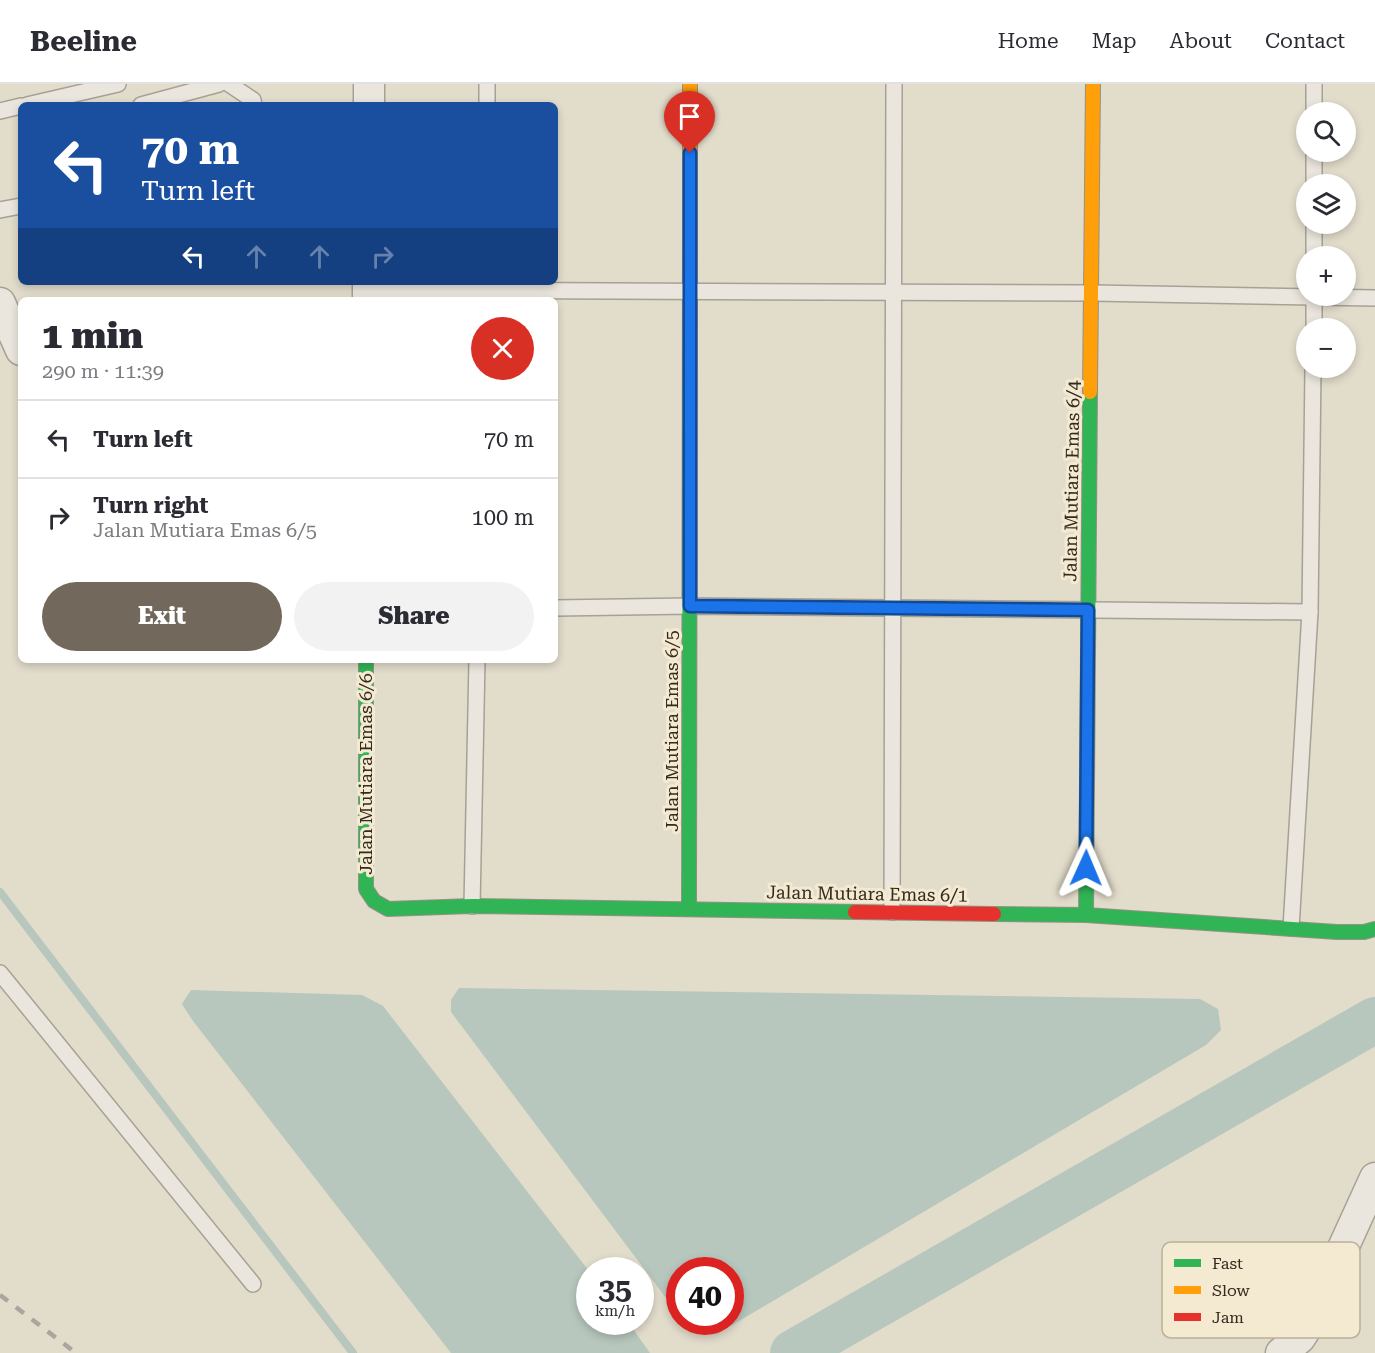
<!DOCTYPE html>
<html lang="en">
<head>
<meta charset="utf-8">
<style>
  :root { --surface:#fff; --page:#f2f2f3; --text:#2b2b33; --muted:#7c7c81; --line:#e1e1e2; --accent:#72685b }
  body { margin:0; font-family:"Roboto Serif",serif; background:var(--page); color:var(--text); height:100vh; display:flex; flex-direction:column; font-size:22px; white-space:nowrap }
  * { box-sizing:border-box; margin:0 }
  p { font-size:20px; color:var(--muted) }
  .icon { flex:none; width:33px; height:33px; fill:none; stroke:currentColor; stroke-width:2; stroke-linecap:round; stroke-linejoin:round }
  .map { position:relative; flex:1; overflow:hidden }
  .drawer { position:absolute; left:18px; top:213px; width:540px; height:366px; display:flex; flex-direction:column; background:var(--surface); border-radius:9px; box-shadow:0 3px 9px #0003 }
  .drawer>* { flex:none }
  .top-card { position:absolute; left:18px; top:18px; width:540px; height:183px; border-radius:9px; box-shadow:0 3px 9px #0003; background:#1a4fa0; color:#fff; overflow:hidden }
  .controls { position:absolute; left:1296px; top:18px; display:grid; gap:12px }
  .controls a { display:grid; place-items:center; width:60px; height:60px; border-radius:50%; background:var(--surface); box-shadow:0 3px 9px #0003; font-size:30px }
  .speed { position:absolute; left:576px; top:1173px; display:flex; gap:12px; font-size:30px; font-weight:700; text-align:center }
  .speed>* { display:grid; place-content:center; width:78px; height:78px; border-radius:50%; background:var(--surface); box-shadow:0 3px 9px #0003; line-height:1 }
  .speed small { font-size:15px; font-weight:400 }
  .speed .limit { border:9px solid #d22; background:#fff; color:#111 }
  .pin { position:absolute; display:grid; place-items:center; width:51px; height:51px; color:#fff; margin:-62px -26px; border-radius:50% 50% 50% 0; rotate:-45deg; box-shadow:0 0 6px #0007 }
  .pin .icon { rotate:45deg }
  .me { position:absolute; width:66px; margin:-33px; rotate:1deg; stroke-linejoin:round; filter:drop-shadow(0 0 4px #0008) }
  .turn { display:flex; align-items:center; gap:21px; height:126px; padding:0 24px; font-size:27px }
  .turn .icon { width:78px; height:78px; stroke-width:2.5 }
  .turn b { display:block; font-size:42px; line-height:51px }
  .lanes { display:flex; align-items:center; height:57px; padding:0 24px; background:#0003; justify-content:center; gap:30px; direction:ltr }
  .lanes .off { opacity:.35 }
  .round { display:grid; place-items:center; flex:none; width:63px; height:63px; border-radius:32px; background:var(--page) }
  .head { display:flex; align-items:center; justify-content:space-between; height:102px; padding:0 24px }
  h1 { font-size:36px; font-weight:800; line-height:45px }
  .button { display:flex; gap:12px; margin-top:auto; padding:12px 24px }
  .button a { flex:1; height:69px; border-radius:36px; background:var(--accent); color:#fff; font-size:24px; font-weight:800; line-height:69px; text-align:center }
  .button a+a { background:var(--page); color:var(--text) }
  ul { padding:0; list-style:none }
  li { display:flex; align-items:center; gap:18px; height:78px; padding:0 24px; border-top:2px solid var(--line) }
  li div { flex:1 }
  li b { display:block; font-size:22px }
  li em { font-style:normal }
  header { display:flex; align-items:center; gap:36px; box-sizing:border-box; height:84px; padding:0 30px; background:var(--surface); border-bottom:2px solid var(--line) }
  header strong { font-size:28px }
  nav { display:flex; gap:33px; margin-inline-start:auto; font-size:21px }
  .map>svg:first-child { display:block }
</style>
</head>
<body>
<header>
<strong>Beeline</strong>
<nav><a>Home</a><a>Map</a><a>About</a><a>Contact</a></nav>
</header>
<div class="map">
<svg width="1375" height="1269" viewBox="0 0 1375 1269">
  <rect width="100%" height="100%" fill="#e2dccb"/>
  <g fill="#b7c7bd">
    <polygon points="459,904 1200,915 1218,925 1221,946 1206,961 717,1250 695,1244 689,1238 730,1238 730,1186 680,1186 679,1229 672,1222 451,928 451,916"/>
    <polygon points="191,906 362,911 383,922 589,1187 590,1238 628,1238 650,1269 451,1269 193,937 182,920"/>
  </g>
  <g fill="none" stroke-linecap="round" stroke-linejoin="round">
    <polyline stroke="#b7c7bd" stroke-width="8" points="0,808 353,1269"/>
    <polyline stroke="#b7c7bd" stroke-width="46" points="793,1269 1375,936"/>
    <g stroke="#a7a195" stroke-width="18">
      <g id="lane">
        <polyline points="229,0 253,16 254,21"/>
        <polyline points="1314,0 1314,28"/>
        <polyline points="27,21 118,0"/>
        <polyline points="141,21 219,0"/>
        <polyline points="487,21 487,0"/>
        <polyline points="0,27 21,22"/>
        <polyline points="1314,68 1314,100"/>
        <polyline points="0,126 21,122"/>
        <polyline points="1314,140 1314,172"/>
        <polyline points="368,206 1092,209 1375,214"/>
        <polyline points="1314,244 1314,212"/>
        <polyline points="555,524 690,522 1310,528"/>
        <polyline points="472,822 477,576"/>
        <polyline points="892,828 894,0"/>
        <polyline points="1291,844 1310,528 1313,284"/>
        <polyline points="0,889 253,1200"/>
      </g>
    </g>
    <g stroke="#a7a195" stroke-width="33">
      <g id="street">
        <polyline points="369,21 369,0"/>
        <polyline points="368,216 368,198"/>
        <polyline points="0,219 21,266"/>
        <polyline points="1281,1269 1300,1254 1307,1243 1375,1094"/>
      </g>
    </g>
    <g stroke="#979085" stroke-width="16">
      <g id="fast">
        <polyline points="366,576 366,805 374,817 388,825 472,822 855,828"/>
        <polyline points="689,825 690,145"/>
        <polyline points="994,830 1086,831 1337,848 1364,848 1375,845"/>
        <polyline points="1086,831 1090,308"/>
      </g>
    </g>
    <g stroke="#979085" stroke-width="16">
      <g id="slow">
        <polyline points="690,145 690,0"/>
        <polyline points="1090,308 1093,0"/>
      </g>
    </g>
    <g stroke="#979085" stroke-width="16">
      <polyline id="jam" points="855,828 994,830"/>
    </g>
    <use href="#lane" stroke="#eae6dd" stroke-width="15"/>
    <use href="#street" stroke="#eae6dd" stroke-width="30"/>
    <use href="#fast" stroke="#30b455" stroke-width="14"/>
    <use href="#slow" stroke="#ff9f0a" stroke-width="14"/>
    <use href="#jam" stroke="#e5322d" stroke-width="14"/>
    <polyline stroke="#aaa69d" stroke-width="4.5" stroke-dasharray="10 10" stroke-linecap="butt" points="0,1211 76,1269"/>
  </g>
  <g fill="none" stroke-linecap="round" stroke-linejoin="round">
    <g stroke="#114b97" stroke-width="15">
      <polyline id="route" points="690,69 690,522 1088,526 1086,784"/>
    </g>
    <use href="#route" stroke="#1a73e8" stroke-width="10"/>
  </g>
  <g text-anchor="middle" stroke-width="6" stroke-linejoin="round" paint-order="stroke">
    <g font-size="18" fill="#35291e" stroke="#f3ead1">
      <text transform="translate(1072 397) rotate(-89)" y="6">Jalan Mutiara Emas 6/4</text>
      <text transform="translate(672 647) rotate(-90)" y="6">Jalan Mutiara Emas 6/5</text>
      <text transform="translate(366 690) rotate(-90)" y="6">Jalan Mutiara Emas 6/6</text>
      <text transform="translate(867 810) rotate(1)" y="6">Jalan Mutiara Emas 6/1</text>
    </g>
  </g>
  <rect x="1162" y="1158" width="198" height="96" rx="9" fill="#f3ead1" stroke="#bab09b" stroke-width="1.5"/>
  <rect x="1174" y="1175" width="27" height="8" fill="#30b455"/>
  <rect x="1174" y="1202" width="27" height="8" fill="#ff9f0a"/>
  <rect x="1174" y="1229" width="27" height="8" fill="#e5322d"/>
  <g font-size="16" fill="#35291e">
    <text x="1212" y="1185">Fast</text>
    <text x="1212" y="1212">Slow</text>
    <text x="1212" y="1239">Jam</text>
  </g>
</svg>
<div class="controls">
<a><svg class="icon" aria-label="search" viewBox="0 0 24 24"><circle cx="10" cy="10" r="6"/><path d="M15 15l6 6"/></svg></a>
<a><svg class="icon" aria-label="layers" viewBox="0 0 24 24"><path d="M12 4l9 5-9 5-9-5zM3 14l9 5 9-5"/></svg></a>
<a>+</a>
<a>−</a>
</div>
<div class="speed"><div>35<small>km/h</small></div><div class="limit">40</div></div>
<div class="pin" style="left:690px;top:69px;background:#d93025"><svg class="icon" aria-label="arrive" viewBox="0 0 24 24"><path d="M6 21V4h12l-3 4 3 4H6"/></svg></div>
<svg class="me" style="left:1086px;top:784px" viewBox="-20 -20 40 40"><path d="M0-17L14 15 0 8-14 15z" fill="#1a73e8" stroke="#fff" stroke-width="4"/></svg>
<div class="top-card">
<div class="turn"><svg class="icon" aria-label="left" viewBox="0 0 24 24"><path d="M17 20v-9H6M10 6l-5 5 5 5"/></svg><div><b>70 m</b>Turn left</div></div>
<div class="lanes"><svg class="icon" aria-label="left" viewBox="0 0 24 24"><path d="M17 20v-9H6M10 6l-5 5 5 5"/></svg><svg class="icon off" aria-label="ahead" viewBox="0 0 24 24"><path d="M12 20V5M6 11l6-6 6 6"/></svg><svg class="icon off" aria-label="ahead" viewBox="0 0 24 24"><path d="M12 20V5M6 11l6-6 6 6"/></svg><svg class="icon off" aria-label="right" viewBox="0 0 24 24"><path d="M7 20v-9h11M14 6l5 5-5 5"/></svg></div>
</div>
<section class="drawer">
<div class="head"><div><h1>1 min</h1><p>290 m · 11:39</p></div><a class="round" style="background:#d93025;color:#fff"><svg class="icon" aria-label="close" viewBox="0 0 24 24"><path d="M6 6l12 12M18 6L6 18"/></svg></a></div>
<ul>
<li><svg class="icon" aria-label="left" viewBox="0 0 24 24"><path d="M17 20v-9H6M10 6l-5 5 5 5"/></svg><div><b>Turn left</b></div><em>70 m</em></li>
<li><svg class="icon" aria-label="right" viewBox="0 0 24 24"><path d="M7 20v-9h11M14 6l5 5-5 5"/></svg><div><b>Turn right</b><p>Jalan Mutiara Emas 6/5</p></div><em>100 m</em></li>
</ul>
<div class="button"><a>Exit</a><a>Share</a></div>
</section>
</div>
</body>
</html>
